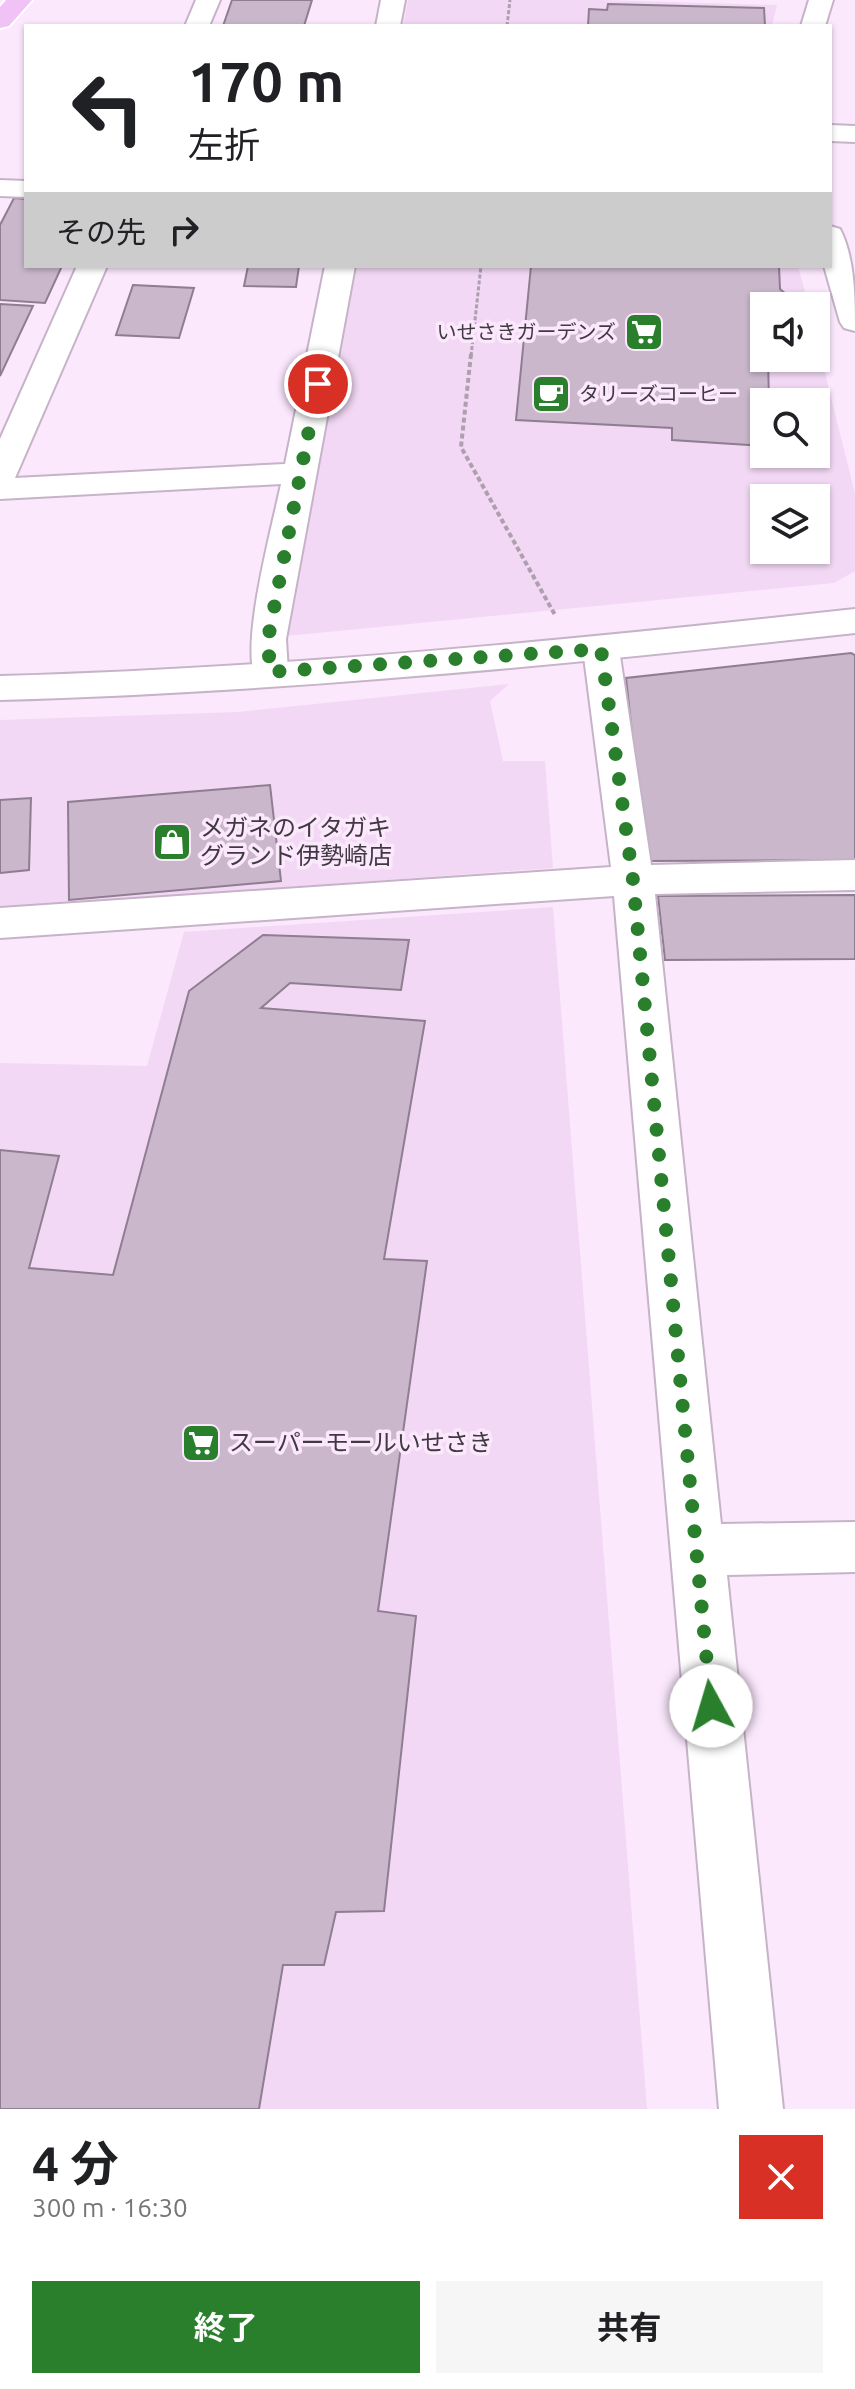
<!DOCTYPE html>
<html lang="ja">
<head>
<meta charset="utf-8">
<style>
  :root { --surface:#fff; --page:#f6f6f6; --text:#202124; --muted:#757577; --accent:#2a7f2c }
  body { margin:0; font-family:Ubuntu,"Noto Sans JP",sans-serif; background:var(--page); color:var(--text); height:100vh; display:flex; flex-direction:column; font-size:30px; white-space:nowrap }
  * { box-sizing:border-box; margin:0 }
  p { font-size:26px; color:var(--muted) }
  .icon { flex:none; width:44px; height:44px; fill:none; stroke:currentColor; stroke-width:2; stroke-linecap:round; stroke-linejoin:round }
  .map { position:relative; height:2109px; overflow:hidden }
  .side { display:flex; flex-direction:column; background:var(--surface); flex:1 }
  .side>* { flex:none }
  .guide { position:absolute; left:24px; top:24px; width:808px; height:244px; border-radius:0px; box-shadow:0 2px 6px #0004; background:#fff; color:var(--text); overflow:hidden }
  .fabs { position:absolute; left:750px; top:292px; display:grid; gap:16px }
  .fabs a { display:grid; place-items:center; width:80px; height:80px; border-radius:0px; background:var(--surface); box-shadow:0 2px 6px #0004; font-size:40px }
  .pin { position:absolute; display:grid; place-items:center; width:68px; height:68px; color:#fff; margin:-34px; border:4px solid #fff; border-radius:50%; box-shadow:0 2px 8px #0007 }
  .me { position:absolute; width:88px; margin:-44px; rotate:354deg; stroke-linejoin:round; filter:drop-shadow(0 0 6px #0008) }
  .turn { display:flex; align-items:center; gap:28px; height:168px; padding:0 32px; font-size:36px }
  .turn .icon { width:104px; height:104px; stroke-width:2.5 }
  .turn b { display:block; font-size:56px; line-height:68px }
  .then { display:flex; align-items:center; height:76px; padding:0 32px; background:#0003; gap:16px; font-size:30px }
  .round { display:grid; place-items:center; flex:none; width:84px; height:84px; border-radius:0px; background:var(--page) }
  .summary { display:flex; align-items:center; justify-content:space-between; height:136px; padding:0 32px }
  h1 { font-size:48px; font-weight:700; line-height:60px }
  .action { display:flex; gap:16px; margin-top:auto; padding:16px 32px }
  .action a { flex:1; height:92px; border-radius:0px; background:var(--accent); color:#fff; font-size:32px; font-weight:700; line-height:92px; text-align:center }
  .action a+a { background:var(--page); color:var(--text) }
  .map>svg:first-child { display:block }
</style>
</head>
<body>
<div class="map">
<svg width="855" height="2109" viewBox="0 0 855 2109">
  <rect width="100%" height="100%" fill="#fbe8fd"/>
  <g fill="#f2d8f4" fill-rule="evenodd">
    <polygon points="408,0 598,0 777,5 772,26 403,26"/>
    <path d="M 355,266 L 798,266 L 809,306 L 764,306 L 764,358 L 816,358 L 816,337 L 855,494 L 855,571 L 834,583 L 286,636 ZM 764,402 L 816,402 L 816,454 L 764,454 ZM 764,498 L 816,498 L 816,550 L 764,550 Z"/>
    <polygon points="509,684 490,701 503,761 545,761 553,868 0,908 0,720 238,712"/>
    <polygon points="553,907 647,2109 0,2109 0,1063 147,1066 184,932"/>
  </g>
  <g fill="#cab7cc" stroke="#8f7d91" stroke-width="2">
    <polygon points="232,0 312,0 304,26 223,26"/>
    <polygon points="608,4 764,8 765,26 588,26 589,9 607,10"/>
    <polygon points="14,198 26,199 26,266 62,266 45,303 0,300 0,225"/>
    <polygon points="248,266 299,266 296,287 244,286"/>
    <polygon points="531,266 779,266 780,289 800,306 764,306 764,358 768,358 769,402 764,402 764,446 672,440 672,428 516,420"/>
    <polygon points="133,285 194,288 179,338 116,335"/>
    <polygon points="0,304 33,306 0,376"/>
    <polygon points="851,653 855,655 855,860 646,861 626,678"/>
    <polygon points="270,785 281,881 69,900 68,802"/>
    <polygon points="31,798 29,870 0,873 0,800"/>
    <polygon points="855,895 855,959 665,960 658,896"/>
    <polygon points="263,935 409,940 401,990 290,983 261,1008 425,1021 384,1259 427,1261 378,1611 416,1616 384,1911 336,1912 324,1965 283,1965 259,2109 0,2109 0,1150 59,1156 29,1268 113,1275 189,991"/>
  </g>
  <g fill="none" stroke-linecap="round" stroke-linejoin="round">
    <g stroke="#c6b3c8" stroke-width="4">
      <g id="minor">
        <polygon points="196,0 220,0 209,26 185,26"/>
        <polygon points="381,0 405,0 400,26 376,26"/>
        <polygon points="830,125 855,126 855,142 830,141"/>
        <polygon points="0,180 26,181 26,197 0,196"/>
        <path d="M 77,266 L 107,266 L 15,478 L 285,464 L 325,266 L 355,266 L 286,639 L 288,672 L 283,681 L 270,684 L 257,681 C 238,650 273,524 281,484 L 0,499 L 0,439 Z"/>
        <polygon points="601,637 614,641 619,649 651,865 855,860 855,890 655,894 721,1524 855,1522 855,1572 727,1575 783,2109 719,2109 614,896 0,938 0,908 611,867 583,649 588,641"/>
      </g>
    </g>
    <g stroke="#c6b3c8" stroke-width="4">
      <g id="tertiary">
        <polygon points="809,0 833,0 825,26 801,26"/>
        <path d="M 830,226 L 840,229 C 855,258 855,298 855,331 L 844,328 L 840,322 L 824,266 L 830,266 Z"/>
        <path d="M 855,609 L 855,633 C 571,664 286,692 0,700 L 0,676 C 286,668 571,640 855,609 Z"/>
      </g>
    </g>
    <g stroke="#fff" stroke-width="4">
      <polygon id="primary" points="6,0 32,0 9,26 0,28 0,7"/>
    </g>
    <g stroke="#ae9faf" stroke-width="3" stroke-dasharray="4 2" stroke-linecap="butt">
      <polyline points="507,26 510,0"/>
      <polyline points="471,356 481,266"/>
    </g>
    <polyline stroke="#ae9faf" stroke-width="4" stroke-dasharray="5 3" stroke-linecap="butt" points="471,354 461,447 555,615"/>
    <use href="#minor" fill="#fff" fill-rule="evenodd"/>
    <use href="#tertiary" fill="#fff" fill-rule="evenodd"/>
    <use href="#primary" fill="#f1c2f6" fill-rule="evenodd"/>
  </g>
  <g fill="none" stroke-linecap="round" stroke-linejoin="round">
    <polyline stroke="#2a7f2c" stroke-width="14" stroke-dasharray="0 25.2" points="318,384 268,639 270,672 601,649 633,880 711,1706"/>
  </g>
  <defs>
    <g id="supermarket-square" transform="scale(2)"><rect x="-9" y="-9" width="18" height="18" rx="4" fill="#2a7f2c" stroke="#fbe8fd"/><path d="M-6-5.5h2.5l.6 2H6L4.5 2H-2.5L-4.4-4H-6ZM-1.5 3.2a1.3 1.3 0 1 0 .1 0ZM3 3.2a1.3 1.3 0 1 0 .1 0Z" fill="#fff"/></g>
    <g id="cafe-square" transform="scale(2)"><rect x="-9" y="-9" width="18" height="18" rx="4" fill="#2a7f2c" stroke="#fbe8fd"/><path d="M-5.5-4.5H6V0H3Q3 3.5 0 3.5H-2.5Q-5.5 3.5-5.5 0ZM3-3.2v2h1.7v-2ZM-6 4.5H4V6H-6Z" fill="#fff"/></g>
    <g id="shop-square" transform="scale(2)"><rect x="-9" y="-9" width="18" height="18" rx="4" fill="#2a7f2c" stroke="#fbe8fd"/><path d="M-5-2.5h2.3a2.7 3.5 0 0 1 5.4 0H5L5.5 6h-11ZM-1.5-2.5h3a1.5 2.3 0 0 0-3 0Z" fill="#fff"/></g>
  </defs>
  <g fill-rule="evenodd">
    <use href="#supermarket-square" x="644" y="332"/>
    <use href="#cafe-square" x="551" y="394"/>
    <use href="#shop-square" x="172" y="842"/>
    <use href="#supermarket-square" x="201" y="1443"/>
  </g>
  <g text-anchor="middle" stroke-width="7" stroke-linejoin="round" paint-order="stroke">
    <g font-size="20" fill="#413942" stroke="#fbe8fd" text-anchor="end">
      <text x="616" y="339">いせさきガーデンズ</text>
      <text x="579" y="401" text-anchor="start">タリーズコーヒー</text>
    </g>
    <g font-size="24" fill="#413942" stroke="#fbe8fd" text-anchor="start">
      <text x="200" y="836">メガネのイタガキ<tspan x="200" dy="28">グランド伊勢崎店</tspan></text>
      <text x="229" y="1451">スーパーモールいせさき</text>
    </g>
  </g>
</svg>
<div class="fabs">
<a><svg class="icon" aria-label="sound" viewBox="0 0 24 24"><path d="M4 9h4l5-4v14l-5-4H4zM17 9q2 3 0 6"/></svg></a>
<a><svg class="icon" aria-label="search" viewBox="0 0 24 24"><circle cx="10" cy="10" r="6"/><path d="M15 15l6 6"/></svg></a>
<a><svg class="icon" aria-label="layers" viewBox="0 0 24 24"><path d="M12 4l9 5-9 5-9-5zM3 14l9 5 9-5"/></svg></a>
</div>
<div class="pin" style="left:318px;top:384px;background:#d93025"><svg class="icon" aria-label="arrive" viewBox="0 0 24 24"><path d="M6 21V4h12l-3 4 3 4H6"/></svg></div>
<svg class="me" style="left:711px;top:1706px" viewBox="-20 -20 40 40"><circle r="19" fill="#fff"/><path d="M0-13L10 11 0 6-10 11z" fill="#2a7f2c"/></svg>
<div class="guide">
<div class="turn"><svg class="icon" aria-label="left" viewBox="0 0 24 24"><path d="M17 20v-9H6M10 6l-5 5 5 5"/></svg><div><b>170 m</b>左折</div></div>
<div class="then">その先<svg class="icon" aria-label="right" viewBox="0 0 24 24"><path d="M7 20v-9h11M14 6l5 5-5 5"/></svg></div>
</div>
</div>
<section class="side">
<div class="summary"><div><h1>4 分</h1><p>300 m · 16:30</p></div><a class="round" style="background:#d93025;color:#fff"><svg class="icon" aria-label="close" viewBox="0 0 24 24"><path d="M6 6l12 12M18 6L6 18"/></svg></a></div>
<div class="action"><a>終了</a><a>共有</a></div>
</section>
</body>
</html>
